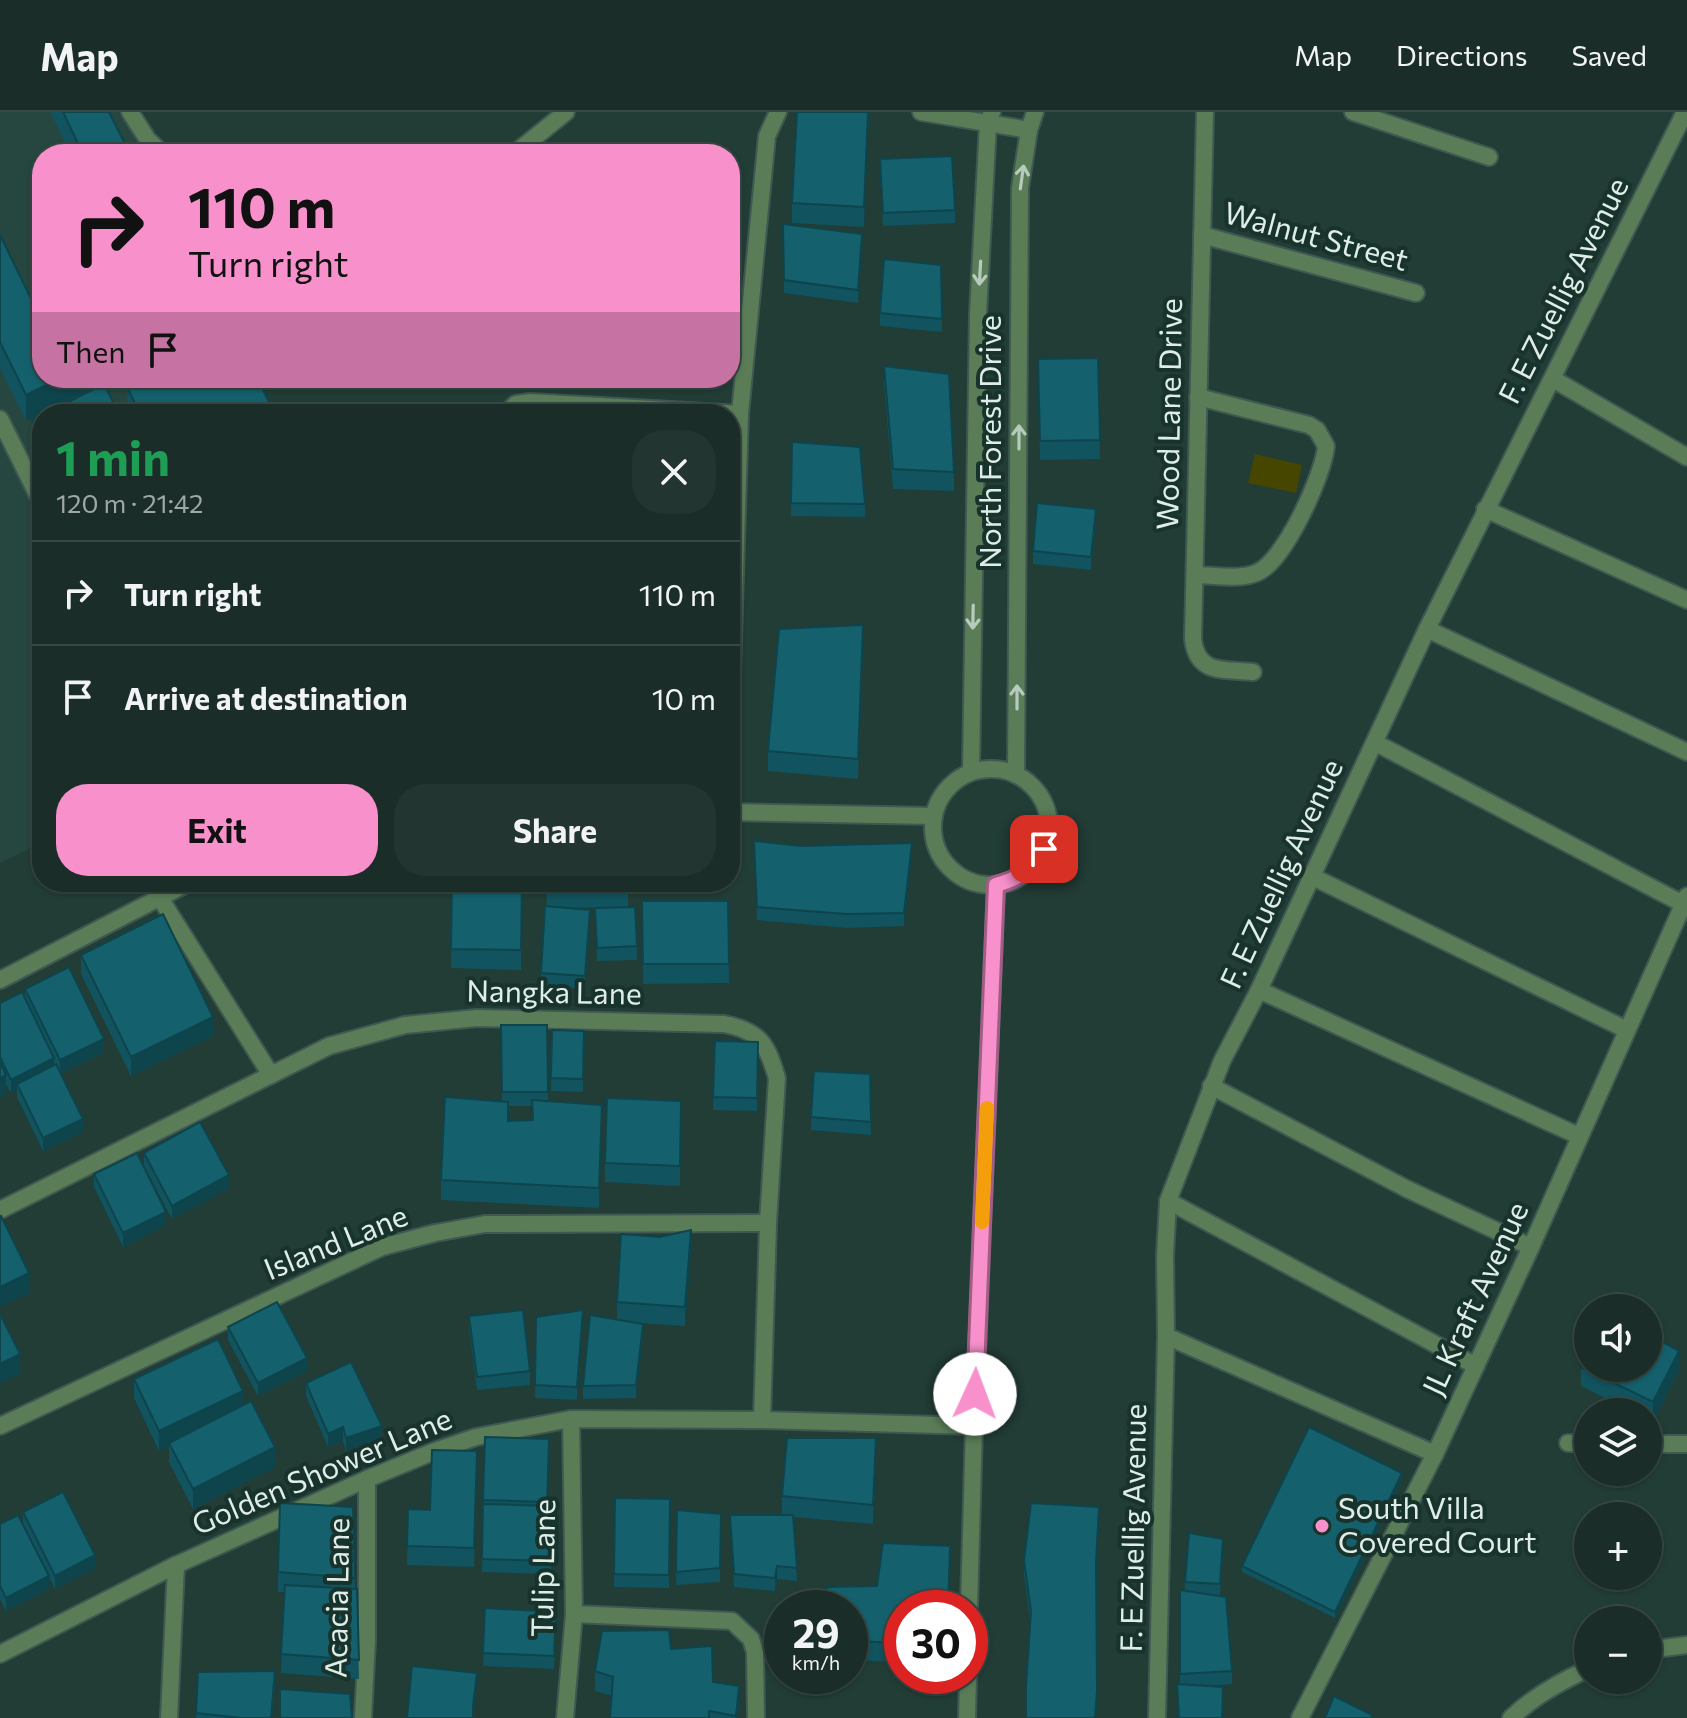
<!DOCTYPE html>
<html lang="en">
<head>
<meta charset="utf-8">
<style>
  :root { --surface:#1a2d28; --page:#233530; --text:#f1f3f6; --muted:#9fa8a8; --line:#384945; --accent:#f890cc }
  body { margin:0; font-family:Commissioner,sans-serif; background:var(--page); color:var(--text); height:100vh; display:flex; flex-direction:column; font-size:30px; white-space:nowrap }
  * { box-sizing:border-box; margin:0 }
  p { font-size:26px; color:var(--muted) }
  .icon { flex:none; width:44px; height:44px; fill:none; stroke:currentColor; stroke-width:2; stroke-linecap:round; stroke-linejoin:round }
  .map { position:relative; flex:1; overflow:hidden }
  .sheet { position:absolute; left:32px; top:292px; width:708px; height:488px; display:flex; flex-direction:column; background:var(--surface); border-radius:32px; box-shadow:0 2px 6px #0004,0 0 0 2px var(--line) }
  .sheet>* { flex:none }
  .top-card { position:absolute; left:32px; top:32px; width:708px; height:244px; border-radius:32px; box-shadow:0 2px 6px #0004,0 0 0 2px var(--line); background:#f890cc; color:#111; overflow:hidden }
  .fabs { position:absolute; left:1574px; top:1182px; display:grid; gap:16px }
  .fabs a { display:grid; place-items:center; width:88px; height:88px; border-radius:50%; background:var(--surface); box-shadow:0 2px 6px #0004,0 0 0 2px var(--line); font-size:40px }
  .speed { position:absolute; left:764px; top:1478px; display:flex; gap:16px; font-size:40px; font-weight:700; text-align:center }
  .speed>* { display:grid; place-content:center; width:104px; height:104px; border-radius:50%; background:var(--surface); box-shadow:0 2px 6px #0004,0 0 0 2px var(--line); line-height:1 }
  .speed small { font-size:20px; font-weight:400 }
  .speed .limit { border:12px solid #d22; background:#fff; color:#111 }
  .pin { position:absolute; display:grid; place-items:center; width:68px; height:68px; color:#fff; margin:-34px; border-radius:16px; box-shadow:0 4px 12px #0006 }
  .me { position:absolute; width:88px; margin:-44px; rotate:2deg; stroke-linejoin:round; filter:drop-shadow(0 0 6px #0008) }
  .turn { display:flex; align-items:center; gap:28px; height:168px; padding:0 24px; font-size:36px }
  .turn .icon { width:104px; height:104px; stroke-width:2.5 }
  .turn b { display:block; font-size:56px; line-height:68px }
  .then { display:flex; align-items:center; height:76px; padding:0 24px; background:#0003; gap:16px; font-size:30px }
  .round { display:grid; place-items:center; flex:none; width:84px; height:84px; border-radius:32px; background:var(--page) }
  .summary { display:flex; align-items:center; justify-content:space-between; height:136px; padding:0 24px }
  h1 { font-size:48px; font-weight:700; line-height:60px; color:#1e9e55 }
  .primary-button { display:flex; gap:16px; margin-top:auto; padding:16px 24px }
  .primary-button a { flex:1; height:92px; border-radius:32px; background:var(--accent); color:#111; font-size:32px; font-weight:700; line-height:92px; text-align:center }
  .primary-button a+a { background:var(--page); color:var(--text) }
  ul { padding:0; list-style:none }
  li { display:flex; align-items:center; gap:24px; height:104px; padding:0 24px; border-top:2px solid var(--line) }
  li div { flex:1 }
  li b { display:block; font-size:30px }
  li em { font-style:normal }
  header { display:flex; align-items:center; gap:48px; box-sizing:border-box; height:112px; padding:0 40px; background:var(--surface); border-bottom:2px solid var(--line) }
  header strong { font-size:38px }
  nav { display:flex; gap:44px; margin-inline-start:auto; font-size:28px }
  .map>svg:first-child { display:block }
</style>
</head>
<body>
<header>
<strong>Map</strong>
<nav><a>Map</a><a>Directions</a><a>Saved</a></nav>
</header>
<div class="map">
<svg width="1687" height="1606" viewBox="0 0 1687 1606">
  <rect width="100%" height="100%" fill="#223c36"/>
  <polygon fill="#25473f" points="0,0 122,0 142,42 42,42 42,266 251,266 269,302 42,302 42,731 0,751"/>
  <polygon fill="#464600" points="1255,342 1302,353 1296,381 1248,371"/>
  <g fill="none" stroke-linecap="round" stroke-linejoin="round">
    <g stroke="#405852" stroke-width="20">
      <g id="lane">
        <polyline points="130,0 148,28 163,42"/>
        <polyline points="514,42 566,0"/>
        <polyline points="0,307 42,392"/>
      </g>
    </g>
    <g stroke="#405852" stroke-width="20">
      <g id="street">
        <polyline points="921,0 1029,18"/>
        <path d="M 1205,0 L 1193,527 C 1197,563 1224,557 1253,560"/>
        <polyline points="1353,0 1489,45"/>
        <polyline points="1202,123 1416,181"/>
        <polyline points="1553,267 1687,345"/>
        <polyline points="505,302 516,292 530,290 740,302"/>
        <polyline points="1485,397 1687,488"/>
        <path d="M 1195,463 C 1213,463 1239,468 1256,461 C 1284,451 1324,362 1326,334 L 1317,318 L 1309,313 L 1198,285"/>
        <polyline points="1427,517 1687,640"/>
        <polyline points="730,622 740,302 767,24 778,0"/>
        <polyline points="1376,631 1683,792"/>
        <circle cx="991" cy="715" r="58"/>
        <polyline points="971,660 978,202 988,11 992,0"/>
        <polyline points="1016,663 1020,76 1029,18 1035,0"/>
        <polyline points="730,700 934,704"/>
        <polyline points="1311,764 1627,918"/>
        <polyline points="160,786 271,963"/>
        <polyline points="0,868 190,770"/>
        <polyline points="1259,878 1579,1024"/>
        <polyline points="1211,974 1407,1077 1531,1135"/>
        <polyline points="1168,1089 1476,1254"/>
        <path d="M 0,1098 L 329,934 L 405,913 L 477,906 L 724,912 C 760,919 767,932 777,966 L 768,1111 L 762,1308"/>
        <polyline points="1166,1224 1435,1342"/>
        <polyline points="0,1314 382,1135 435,1121 485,1112 768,1111"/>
        <polyline points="1568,1331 1588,1332"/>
        <polyline points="1648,1332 1687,1332"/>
        <polyline points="969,1496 974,1314 996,773"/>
        <polyline points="574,1502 732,1509 751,1527 755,1540 756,1606"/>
        <polyline points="1648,1538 1687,1533"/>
        <polyline points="0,1542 176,1453 367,1367 435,1339 476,1325 571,1307 762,1308 974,1314"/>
        <polyline points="169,1606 176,1453"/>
        <polyline points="363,1606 367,1528 367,1367"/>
        <polyline points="565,1606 574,1502 571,1307"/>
        <polyline points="967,1606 968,1564"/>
        <polyline points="1157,1606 1166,1224 1165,1144 1168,1089 1222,949 1259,878 1427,517 1685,0"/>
        <polyline points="1300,1606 1435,1342 1531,1135 1687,784"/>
        <path d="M 1511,1606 C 1534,1584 1559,1570 1588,1557"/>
      </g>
    </g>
    <use href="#lane" stroke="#5a7d58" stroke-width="16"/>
    <use href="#street" stroke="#5a7d58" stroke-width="16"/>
  </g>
  <g fill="#11535e" fill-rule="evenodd">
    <polygon points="50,0 109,0 130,42 71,42"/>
    <polygon points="869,0 864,115 792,111 792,91"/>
    <polygon points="880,60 955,98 955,111 883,114"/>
    <polygon points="783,112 862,135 858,191 784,181"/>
    <polygon points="0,123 42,209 26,309 0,256"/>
    <polygon points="941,153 942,220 880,214 880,201"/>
    <polygon points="1098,246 1100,347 1040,348 1038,266"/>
    <polygon points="884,254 954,360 954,379 893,377 884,273"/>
    <polygon points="127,275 275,302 128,302"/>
    <polygon points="42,303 42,346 32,327 32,308"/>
    <polygon points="792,330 865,392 865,405 791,404"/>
    <polygon points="1096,410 1091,458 1033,452 1033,439"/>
    <polygon points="863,532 858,667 768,659 768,639"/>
    <polygon points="754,729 912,744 904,814 847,816 757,808"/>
    <polygon points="452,770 522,770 521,858 451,856"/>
    <polygon points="546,770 628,770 628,795 571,796 590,811 585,877 541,874 541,861 547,794"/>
    <polygon points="642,789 728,789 729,871 643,872"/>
    <polygon points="595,809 637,834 637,848 597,849"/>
    <polygon points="81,843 213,924 131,964 81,862"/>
    <polygon points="25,877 104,940 61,961 83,1020 43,1039 17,985 17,978 11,981 6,972 6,983 0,986 0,891 25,887"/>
    <path d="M 501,913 L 547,913 L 548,989 L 602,1013 L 599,1096 L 441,1088 L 441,1068 L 502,990 ZM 508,994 L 532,994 L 532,1008 L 508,1009 Z"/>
    <polygon points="552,918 584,919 583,980 551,979"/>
    <polygon points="715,929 758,930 757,999 713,998"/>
    <polygon points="870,962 871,1023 811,1018 811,1005"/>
    <polygon points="681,989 680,1074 605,1070 605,1051"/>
    <polygon points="144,1041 229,1076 172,1107 144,1054"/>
    <polygon points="94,1062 166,1113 123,1135 94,1075"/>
    <polygon points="691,1138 685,1214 637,1211 643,1225 636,1286 583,1287 583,1274 617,1208 617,1190"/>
    <polygon points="469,1204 530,1259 530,1273 477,1278 469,1217"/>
    <polygon points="536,1205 583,1211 577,1288 535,1286"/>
    <polygon points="228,1215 307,1259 258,1284 228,1228"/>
    <polygon points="1581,1255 1679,1258 1653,1310 1648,1307 1648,1300 1633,1300 1581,1274"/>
    <polygon points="134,1267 243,1293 275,1355 193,1397 169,1350 169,1334 159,1339 134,1286"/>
    <polygon points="306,1271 382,1327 346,1339 343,1329 328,1335 306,1284"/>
    <polygon points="485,1325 549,1327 547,1394 552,1394 551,1462 482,1460"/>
    <polygon points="876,1346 873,1412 793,1405 797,1469 777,1467 775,1479 734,1475 730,1403 782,1403 782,1384"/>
    <polygon points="477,1359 474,1455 407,1453 408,1397 430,1398"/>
    <polygon points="1402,1367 1335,1506 1242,1460 1242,1454"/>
    <polygon points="615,1386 670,1387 669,1476 614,1475"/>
    <polygon points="677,1398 721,1402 720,1470 676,1473"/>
    <polygon points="23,1400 95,1456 55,1477 49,1465 49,1477 6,1499 0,1487 0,1412 23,1412"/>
    <polygon points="1099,1409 1096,1463 1097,1592 1096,1606 1026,1606 1030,1508 1024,1463 1024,1449"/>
    <polygon points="1223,1441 1220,1484 1232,1559 1232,1572 1205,1574 1223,1606 1178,1606 1177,1572 1180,1572 1180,1478 1185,1479 1185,1470"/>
    <polygon points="950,1454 948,1496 902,1496 902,1550 850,1548 850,1496 877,1474"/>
    <polygon points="278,1460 355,1466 355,1477 357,1477 359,1567 281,1561 284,1480 278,1480"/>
    <polygon points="485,1496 556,1513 554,1557 483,1554"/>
    <polygon points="671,1537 739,1594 738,1606 610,1606 612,1584 595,1579 595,1559"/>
    <polygon points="198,1560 275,1572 272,1606 196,1606"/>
  </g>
  <g fill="#0e444c">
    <polygon points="869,0 864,115 864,95"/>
    <polygon points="862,122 862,135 858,191 858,178"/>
    <polygon points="61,266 113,266 26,309 26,283"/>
    <polygon points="1096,397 1096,410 1091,458 1091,445"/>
    <polygon points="912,731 912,744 904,814 904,801"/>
    <polygon points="590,798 590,811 585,877 585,864"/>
    <polygon points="213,905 213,924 131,964 131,945"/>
    <polygon points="104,927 104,940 60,961 60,948"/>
    <polygon points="54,946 54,959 17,972 17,978 11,981 11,968"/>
    <polygon points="6,963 6,983 0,986 0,966"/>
    <polygon points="602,993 602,1013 599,1096 599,1076"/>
    <polygon points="83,1007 83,1020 43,1039 43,1026"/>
    <polygon points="229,1063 229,1076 172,1107 172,1094"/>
    <polygon points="166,1100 166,1113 123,1135 123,1121"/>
    <polygon points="691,1118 691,1138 685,1214 685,1195"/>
    <polygon points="29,1161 29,1181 0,1195 0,1175"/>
    <polygon points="583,1198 583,1211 577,1288 577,1275"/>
    <polygon points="643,1212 643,1225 636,1286 636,1273"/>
    <polygon points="1679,1239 1679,1258 1653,1310 1653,1290"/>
    <polygon points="20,1242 20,1262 0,1271 0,1252"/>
    <polygon points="307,1246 307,1259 258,1284 258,1271"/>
    <polygon points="243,1279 243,1298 169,1331 169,1334 159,1339 159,1319"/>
    <polygon points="382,1314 382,1327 346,1339 346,1326"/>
    <polygon points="343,1315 343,1329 328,1335 328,1322"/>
    <polygon points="876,1326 876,1346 873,1412 873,1393"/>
    <polygon points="275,1335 275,1355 193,1397 193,1377"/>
    <polygon points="1402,1361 1402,1367 1335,1506 1335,1500"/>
    <polygon points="95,1443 95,1456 55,1477 55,1464"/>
    <polygon points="777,1454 777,1467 775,1479 775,1466"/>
    <polygon points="49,1464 49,1477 6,1499 6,1486"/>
    <polygon points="477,1561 477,1574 473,1606 473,1594"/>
    <polygon points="739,1574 739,1594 738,1606 736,1606"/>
  </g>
  <g fill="#14616d" stroke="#0e444c" stroke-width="2">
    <polygon points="63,0 109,0 130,42 83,42"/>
    <polygon points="797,0 868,0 864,95 792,91"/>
    <polygon points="952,44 955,98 883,101 880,47"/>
    <polygon points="783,112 862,122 858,178 784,168"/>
    <polygon points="0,123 42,209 42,266 61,266 26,283 0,230"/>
    <polygon points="884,147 941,153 942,207 880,201"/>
    <polygon points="1098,246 1100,328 1040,329 1038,247"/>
    <polygon points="884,254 949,262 954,360 893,357"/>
    <polygon points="145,266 257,266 275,302 140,302 127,275"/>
    <polygon points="104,272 119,302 44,302"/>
    <polygon points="42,303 42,327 32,308"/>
    <polygon points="792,330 860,335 865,392 791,391"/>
    <polygon points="1037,391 1096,397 1091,445 1033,439"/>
    <polygon points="863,513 858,647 768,639 779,517"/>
    <polygon points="754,729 801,734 912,731 904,801 847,802 757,795"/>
    <polygon points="452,770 522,770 521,838 451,837"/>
    <polygon points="547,770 628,770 628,775 547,777"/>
    <polygon points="642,789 728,789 729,852 643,852"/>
    <polygon points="545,794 590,798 585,864 541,861"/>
    <polygon points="635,795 637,834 597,836 595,796"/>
    <polygon points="163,802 213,905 131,945 81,843"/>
    <polygon points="69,855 104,927 60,948 25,877"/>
    <polygon points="22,880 54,946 11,968 0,945 0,891"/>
    <polygon points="501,913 547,913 548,980 502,980"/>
    <polygon points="552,918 584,919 583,967 551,966"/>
    <polygon points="715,929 758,930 757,986 713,985"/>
    <polygon points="0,950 6,963 0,966"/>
    <polygon points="56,952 83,1007 43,1026 17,972"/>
    <polygon points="814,959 870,962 871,1010 811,1005"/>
    <polygon points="445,985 508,990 508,1009 533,1008 532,988 602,993 599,1076 441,1068"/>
    <polygon points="607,986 681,989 680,1054 605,1051"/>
    <polygon points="200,1010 229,1063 172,1094 144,1041"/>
    <polygon points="137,1041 166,1100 123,1121 94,1062"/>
    <polygon points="1,1104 29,1161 0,1175 0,1105"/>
    <polygon points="691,1118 685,1195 617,1190 621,1122 660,1125"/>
    <polygon points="277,1190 307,1246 258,1271 228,1215"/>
    <polygon points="523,1198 530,1259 477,1265 469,1204"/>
    <polygon points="583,1198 577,1275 535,1273 536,1205"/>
    <polygon points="0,1202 20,1242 0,1252"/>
    <polygon points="590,1203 643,1212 636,1273 583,1274"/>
    <polygon points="1648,1222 1679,1239 1653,1290 1581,1255 1588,1240 1588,1256 1648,1256"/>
    <polygon points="218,1227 243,1279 159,1319 134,1267"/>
    <polygon points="351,1250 382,1314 346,1326 343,1315 328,1322 306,1271"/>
    <polygon points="251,1289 275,1335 193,1377 169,1331"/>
    <polygon points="1309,1315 1402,1361 1335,1500 1242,1454"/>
    <polygon points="485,1325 549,1327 547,1390 483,1388"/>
    <polygon points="787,1326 876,1326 873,1393 782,1384"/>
    <polygon points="432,1338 477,1339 474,1436 407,1434 408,1397 430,1398"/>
    <polygon points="63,1380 95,1443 55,1464 23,1400"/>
    <polygon points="615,1386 670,1387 669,1463 614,1462"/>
    <polygon points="280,1391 353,1395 355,1466 278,1460"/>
    <polygon points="1031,1391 1099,1395 1096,1450 1097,1579 1095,1606 1026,1606 1026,1575 1031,1499 1024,1449"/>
    <polygon points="483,1392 552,1394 551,1449 482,1447"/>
    <polygon points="677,1398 721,1402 720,1456 676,1460"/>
    <polygon points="18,1403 49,1464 6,1486 0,1474 0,1412"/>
    <polygon points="730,1403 793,1403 797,1456 777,1454 775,1466 734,1462"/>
    <polygon points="1189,1421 1223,1427 1220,1472 1185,1470"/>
    <polygon points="883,1431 950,1434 948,1496 902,1496 902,1531 850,1529 850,1496 825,1496 827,1475 877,1474"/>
    <polygon points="285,1473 357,1477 359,1548 281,1542"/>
    <polygon points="1180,1478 1226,1485 1232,1559 1180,1562"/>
    <polygon points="485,1496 556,1500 554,1544 483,1541"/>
    <polygon points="669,1518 671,1537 712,1534 713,1570 739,1574 736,1604 709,1599 709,1606 610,1606 613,1565 595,1559 602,1519"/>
    <polygon points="412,1554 477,1561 473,1594 473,1606 407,1606"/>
    <polygon points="275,1559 271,1606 242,1606 196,1601 198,1560"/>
    <polygon points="1177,1572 1223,1575 1222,1606 1179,1606"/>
    <polygon points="280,1577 350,1582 352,1606 280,1606"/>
    <polygon points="1334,1584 1372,1603 1371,1606 1325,1606"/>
  </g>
  <defs><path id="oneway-shaft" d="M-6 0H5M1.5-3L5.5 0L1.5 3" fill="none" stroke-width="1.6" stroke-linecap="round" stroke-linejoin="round" transform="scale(2)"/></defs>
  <g stroke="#b6cbbd">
    <use href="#oneway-shaft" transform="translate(1022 65) rotate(-82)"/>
    <use href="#oneway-shaft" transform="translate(980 161) rotate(93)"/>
    <use href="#oneway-shaft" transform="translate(1019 325) rotate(-90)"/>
    <use href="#oneway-shaft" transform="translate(973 505) rotate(91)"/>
    <use href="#oneway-shaft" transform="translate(1017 585) rotate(-90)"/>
  </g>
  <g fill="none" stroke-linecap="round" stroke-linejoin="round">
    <g stroke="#a15e85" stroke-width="20">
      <path id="route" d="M 975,1282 L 996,773 C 1018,767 1033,758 1044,737"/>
    </g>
    <use href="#route" stroke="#f890cc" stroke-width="14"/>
    <polyline stroke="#f59e0b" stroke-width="14" points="982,1110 987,996"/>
  </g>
  <circle fill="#f890cc" stroke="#18322c" stroke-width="3" cx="1322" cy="1414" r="8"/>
  <g text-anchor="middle" stroke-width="8" stroke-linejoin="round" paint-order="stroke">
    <g font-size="30" fill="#deede8" stroke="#18322c">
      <text transform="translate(1316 125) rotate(15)" y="10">Walnut Street</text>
      <text transform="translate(1564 179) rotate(-63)" y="10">F. E Zuellig Avenue</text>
      <text transform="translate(1170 302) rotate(-89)" y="10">Wood Lane Drive</text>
      <text transform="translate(991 330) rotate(-90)" y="10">North Forest Drive</text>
      <text transform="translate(1282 762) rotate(-65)" y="10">F. E Zuellig Avenue</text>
      <text transform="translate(554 881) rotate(1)" y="10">Nangka Lane</text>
      <text transform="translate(336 1131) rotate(-22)" y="10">Island Lane</text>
      <text transform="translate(1476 1187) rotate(-65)" y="10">JL Kraft Avenue</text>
      <text transform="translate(322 1360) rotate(-23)" y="10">Golden Shower Lane</text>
      <text transform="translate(1134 1416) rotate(-89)" y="10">F. E Zuellig Avenue</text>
      <text transform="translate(544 1456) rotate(-89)" y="10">Tulip Lane</text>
      <text transform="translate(338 1486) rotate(-89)" y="10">Acacia Lane</text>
    </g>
    <g font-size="30" fill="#deede8" stroke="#18322c" text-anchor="start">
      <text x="1338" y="1407">South Villa<tspan x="1338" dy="34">Covered Court</tspan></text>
    </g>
  </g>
</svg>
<div class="fabs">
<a><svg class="icon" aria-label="sound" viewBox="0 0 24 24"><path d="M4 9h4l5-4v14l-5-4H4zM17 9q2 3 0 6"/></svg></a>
<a><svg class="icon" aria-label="layers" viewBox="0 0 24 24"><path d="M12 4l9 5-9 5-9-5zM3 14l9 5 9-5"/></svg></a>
<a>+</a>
<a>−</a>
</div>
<div class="speed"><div>29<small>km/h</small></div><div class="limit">30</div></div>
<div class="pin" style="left:1044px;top:737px;background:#d93025"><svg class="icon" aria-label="arrive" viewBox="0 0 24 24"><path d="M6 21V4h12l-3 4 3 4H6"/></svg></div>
<svg class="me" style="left:975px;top:1282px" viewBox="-20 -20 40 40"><circle r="19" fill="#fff"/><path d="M0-13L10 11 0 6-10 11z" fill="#f890cc"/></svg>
<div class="top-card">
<div class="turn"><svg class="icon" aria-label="right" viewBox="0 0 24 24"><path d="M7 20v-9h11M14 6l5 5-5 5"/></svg><div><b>110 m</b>Turn right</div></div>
<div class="then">Then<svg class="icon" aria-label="arrive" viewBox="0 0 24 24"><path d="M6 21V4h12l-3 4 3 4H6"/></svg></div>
</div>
<section class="sheet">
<div class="summary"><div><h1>1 min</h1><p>120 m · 21:42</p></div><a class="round"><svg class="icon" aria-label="close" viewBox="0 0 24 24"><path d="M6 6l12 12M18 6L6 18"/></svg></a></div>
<ul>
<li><svg class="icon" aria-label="right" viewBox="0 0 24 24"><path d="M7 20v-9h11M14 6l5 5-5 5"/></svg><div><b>Turn right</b></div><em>110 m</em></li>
<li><svg class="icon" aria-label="arrive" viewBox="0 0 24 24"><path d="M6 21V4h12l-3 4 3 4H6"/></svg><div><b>Arrive at destination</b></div><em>10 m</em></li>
</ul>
<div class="primary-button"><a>Exit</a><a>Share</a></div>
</section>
</div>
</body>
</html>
